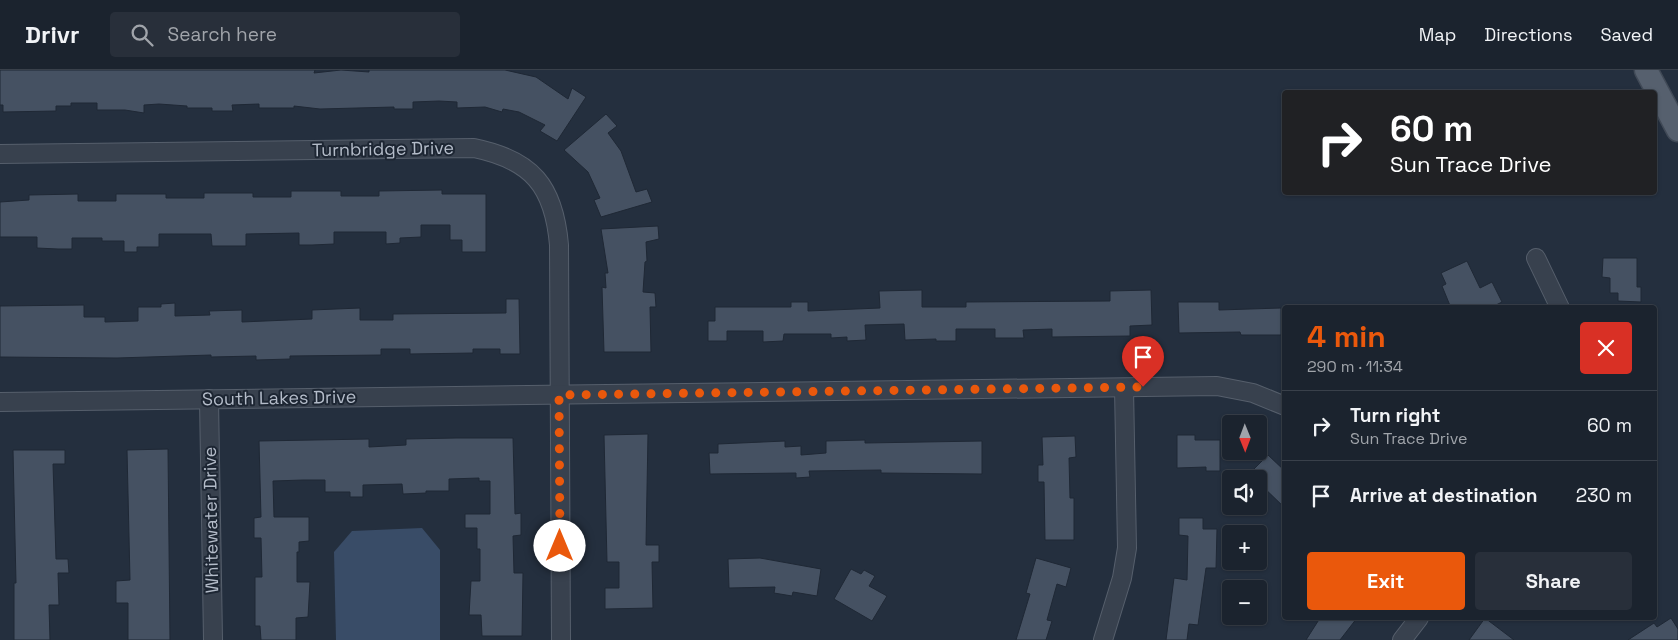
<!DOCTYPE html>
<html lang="en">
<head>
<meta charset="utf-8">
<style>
  :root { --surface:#1b232e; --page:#282f3a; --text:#f1f3f6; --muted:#a0a4aa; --line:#39404a; --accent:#ea580c }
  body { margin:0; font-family:"Space Grotesk",sans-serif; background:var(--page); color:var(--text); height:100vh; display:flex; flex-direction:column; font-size:19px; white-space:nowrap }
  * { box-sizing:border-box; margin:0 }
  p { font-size:16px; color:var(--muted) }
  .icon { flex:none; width:28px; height:28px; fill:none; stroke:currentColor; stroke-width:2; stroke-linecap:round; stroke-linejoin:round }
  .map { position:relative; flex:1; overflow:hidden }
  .side { position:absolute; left:1282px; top:235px; width:375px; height:315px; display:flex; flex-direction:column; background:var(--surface); border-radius:5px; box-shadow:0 1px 4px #0004,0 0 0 1px var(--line) }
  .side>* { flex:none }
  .hud { position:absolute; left:1282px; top:20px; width:375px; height:105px; border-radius:5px; box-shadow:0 1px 4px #0004,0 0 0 1px var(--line); background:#202124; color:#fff; overflow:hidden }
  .needle { width:32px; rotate:179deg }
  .tools { position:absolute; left:1222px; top:345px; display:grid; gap:10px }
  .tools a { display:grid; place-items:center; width:45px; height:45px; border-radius:5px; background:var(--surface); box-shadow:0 1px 4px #0004,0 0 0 1px var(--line); font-size:25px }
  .pin { position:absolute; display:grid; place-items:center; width:42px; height:42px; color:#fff; margin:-51px -21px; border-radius:50% 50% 50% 0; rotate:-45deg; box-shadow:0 0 5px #0007 }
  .pin .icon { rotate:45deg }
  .me { position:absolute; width:55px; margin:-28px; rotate:0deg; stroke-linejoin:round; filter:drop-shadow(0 0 4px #0008) }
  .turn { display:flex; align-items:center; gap:18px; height:105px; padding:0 25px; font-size:22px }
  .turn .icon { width:65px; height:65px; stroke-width:2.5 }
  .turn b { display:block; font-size:35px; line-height:42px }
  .round { display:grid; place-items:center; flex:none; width:52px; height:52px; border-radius:5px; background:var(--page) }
  .headline { display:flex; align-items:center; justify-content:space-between; height:85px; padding:0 25px }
  h1 { font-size:30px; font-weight:700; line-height:38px; color:var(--accent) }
  .action { display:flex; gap:10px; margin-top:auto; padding:10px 25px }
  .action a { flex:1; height:58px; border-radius:5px; background:var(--accent); color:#fff; font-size:20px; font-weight:700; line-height:58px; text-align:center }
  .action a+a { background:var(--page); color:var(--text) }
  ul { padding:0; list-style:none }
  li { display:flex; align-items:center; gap:15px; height:70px; padding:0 25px; border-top:1px solid var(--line) }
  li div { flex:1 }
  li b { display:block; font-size:19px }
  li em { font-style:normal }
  header { display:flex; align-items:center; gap:30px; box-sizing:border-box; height:70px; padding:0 25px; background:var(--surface); border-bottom:1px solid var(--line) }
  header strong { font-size:24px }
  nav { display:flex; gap:28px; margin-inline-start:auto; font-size:18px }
  .search { width:350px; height:45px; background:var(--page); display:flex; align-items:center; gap:12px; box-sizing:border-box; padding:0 18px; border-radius:5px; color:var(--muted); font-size:19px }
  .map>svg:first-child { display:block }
</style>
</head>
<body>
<header>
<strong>Drivr</strong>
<div class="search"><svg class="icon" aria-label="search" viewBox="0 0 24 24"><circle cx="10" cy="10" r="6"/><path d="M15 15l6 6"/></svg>Search here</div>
<nav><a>Map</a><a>Directions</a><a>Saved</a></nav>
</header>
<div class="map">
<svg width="1678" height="570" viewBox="0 0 1678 570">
  <rect width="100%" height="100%" fill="#242f3e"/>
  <polygon fill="#394c67" points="422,458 440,480 440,570 336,570 334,482 352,461"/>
  <g fill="#455162" stroke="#1f2835">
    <polygon points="0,0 315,0 314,3 341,0 369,2 369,0 505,0 536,7 568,29 572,18 586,27 557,71 540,61 545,55 519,42 503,39 502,42 485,37 457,38 457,32 439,31 413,32 413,39 394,39 394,37 320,39 294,36 294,38 259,38 259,34 232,35 233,41 212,41 212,38 187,38 187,36 159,34 144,35 144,43 125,40 97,40 97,33 71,33 71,36 56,36 56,41 3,42 3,35 0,35"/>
    <polygon points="606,44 617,56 608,63 621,81 636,122 647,119 652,132 601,147 594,130 600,128 588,102 564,80"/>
    <polygon points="442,120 442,124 486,124 486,182 462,182 462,170 450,170 450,155 421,155 421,167 400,168 400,173 386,174 386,162 334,162 334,174 312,175 299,175 299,163 246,164 246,176 212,176 211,164 159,164 159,177 137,177 137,182 124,182 124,171 102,171 102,168 72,168 72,179 58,179 37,178 37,167 0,167 0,132 29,130 29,125 78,124 78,131 116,131 116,124 166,124 166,128 204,128 204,123 253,123 253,127 291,127 291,121 341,121 341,126 379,126 379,121"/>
    <polygon points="658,156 659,169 646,172 647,191 645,192 643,222 655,223 656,237 650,237 651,282 604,282 602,217 606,218 605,203 608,203 601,159"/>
    <polygon points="1603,188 1637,188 1637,217 1641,217 1641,232 1618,231 1618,223 1610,223 1610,208 1602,207"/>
    <polygon points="1467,191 1480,218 1492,212 1502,232 1490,238 1451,238 1442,216 1446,214 1441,203"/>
    <polygon points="922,220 922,237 966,237 966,232 1110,231 1110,221 1151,220 1152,255 1130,256 1130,266 1052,267 1052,259 1023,260 1024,268 995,268 995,259 956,259 956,271 936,271 936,269 905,270 904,254 865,255 866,270 847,271 847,267 831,268 831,264 784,264 783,271 763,272 763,261 727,261 727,271 708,271 708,251 715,251 715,237 791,237 791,232 808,232 808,241 880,238 879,221"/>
    <polygon points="506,229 519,229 520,284 500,284 500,279 473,279 473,283 410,284 410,279 381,279 381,285 290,286 290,289 256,290 256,286 211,287 211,285 117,288 0,287 0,236 84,235 84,247 105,247 105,252 138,251 138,237 161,237 161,234 175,233 175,246 210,245 209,241 242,240 242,252 312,249 312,240 360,238 360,250 393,250 393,244 506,243"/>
    <polygon points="1178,232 1219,232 1219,240 1281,238 1281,265 1241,265 1240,262 1179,263"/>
    <polygon points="648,364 646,475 659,475 659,492 652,492 653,538 605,539 605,518 619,518 619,492 607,492 604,365"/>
    <polygon points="1177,365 1195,365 1195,370 1220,370 1220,401 1206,401 1206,397 1177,398"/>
    <polygon points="1075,366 1076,387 1069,388 1070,428 1074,428 1074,470 1045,470 1044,412 1038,412 1038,395 1043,395 1042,367"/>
    <polygon points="456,368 513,368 515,444 521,443 521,465 513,466 514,503 523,503 522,566 482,566 481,545 469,545 471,511 480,511 480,479 477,479 477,458 465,458 465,444 490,444 490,411 479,411 479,408 449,409 449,421 426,421 426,423 403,424 402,414 363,415 363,427 350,427 350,422 325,422 325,410 303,410 273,411 274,447 309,447 309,471 299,472 299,482 297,482 297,512 310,512 308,547 296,548 296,570 261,570 260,556 255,556 255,507 262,507 261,468 254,468 254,448 261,447 259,371 369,369 369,377 406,375 406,369"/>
    <polygon points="865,370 865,373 982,371 982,404 881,403 881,400 809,401 810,407 796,408 796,403 710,404 709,383 718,383 718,374 785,371 785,377 801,376 801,385 826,383 826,371"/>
    <polygon points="168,379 170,570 128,570 128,533 116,533 116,511 130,510 127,380"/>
    <polygon points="13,380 65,380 65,394 53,394 54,425 56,489 68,489 69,503 58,503 59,535 49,535 50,570 14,570 14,513 16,513"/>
    <polygon points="1268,385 1285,401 1285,438 1259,413 1259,409 1255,409 1249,404"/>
    <polygon points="1179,448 1203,448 1203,459 1217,459 1216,498 1206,498 1198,555 1189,554 1187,570 1166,570 1174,508 1187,510 1188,466 1179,465"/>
    <polygon points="760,488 821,499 817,526 793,522 792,526 774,523 775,517 729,518 728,489"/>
    <polygon points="1036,488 1071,498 1066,517 1057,514 1047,550 1052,551 1046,570 1016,570 1030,524 1026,523"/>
    <polygon points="851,499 861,504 864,500 875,506 869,516 887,526 872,551 834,529"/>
    <polygon points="1320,548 1357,548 1340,570 1306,570"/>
    <polygon points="1485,548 1514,570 1469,570"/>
    <polygon points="1671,548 1678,559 1678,570 1628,570 1654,553 1657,557"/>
  </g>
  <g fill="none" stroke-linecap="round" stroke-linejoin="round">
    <g stroke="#565f6c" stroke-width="20">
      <g id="minor">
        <path d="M 0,84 L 474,78 C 532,90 554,116 559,175 L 561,570"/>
        <polyline points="1536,188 1560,238"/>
        <polyline points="209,329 213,570"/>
        <polyline points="0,332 1217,316 1253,323 1285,336"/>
        <polyline points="1103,570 1122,508 1127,478 1124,318"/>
        <polyline points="1402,570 1419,548"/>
      </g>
    </g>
    <g stroke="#414a57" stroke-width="25">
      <polyline id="major" points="1646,0 1678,60"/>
    </g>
    <use href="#minor" stroke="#38414e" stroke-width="18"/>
    <use href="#major" stroke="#56606e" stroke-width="22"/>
  </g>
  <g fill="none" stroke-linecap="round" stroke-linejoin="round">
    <polyline stroke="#ea580c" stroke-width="9" stroke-dasharray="0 16.2" points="560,476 559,325 1143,317"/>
  </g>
  <g text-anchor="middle" stroke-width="4" stroke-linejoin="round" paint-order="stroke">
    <g font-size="18" fill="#b4bcc9" stroke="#1d2633">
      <text transform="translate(383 79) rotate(-1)" y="6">Turnbridge Drive</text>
      <text transform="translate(279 328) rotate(-1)" y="6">South Lakes Drive</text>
      <text transform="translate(211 450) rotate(-91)" y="6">Whitewater Drive</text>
    </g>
  </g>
</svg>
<div class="tools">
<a><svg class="needle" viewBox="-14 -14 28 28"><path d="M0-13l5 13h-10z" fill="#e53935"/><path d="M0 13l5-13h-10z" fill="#a0a4aa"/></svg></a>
<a><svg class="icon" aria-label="sound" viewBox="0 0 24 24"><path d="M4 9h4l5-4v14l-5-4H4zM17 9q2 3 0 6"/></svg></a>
<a>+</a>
<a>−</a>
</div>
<div class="pin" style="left:1143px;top:317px;background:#d93025"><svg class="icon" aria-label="arrive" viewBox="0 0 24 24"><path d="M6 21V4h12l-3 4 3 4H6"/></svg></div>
<svg class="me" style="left:560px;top:476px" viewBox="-20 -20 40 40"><circle r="19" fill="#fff"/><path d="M0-13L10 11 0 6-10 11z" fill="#ea580c"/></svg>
<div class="hud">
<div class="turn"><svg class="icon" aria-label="right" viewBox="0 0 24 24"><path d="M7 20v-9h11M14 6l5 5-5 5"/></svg><div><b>60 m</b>Sun Trace Drive</div></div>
</div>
<section class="side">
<div class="headline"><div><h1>4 min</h1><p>290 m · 11:34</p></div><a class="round" style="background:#d93025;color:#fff"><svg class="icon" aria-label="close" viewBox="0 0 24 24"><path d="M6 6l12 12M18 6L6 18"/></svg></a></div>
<ul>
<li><svg class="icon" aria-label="right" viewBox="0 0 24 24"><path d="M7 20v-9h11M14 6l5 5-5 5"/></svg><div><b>Turn right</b><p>Sun Trace Drive</p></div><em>60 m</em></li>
<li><svg class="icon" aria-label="arrive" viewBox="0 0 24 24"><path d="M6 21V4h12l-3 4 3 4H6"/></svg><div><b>Arrive at destination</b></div><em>230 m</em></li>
</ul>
<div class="action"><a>Exit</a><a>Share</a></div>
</section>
</div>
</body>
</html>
